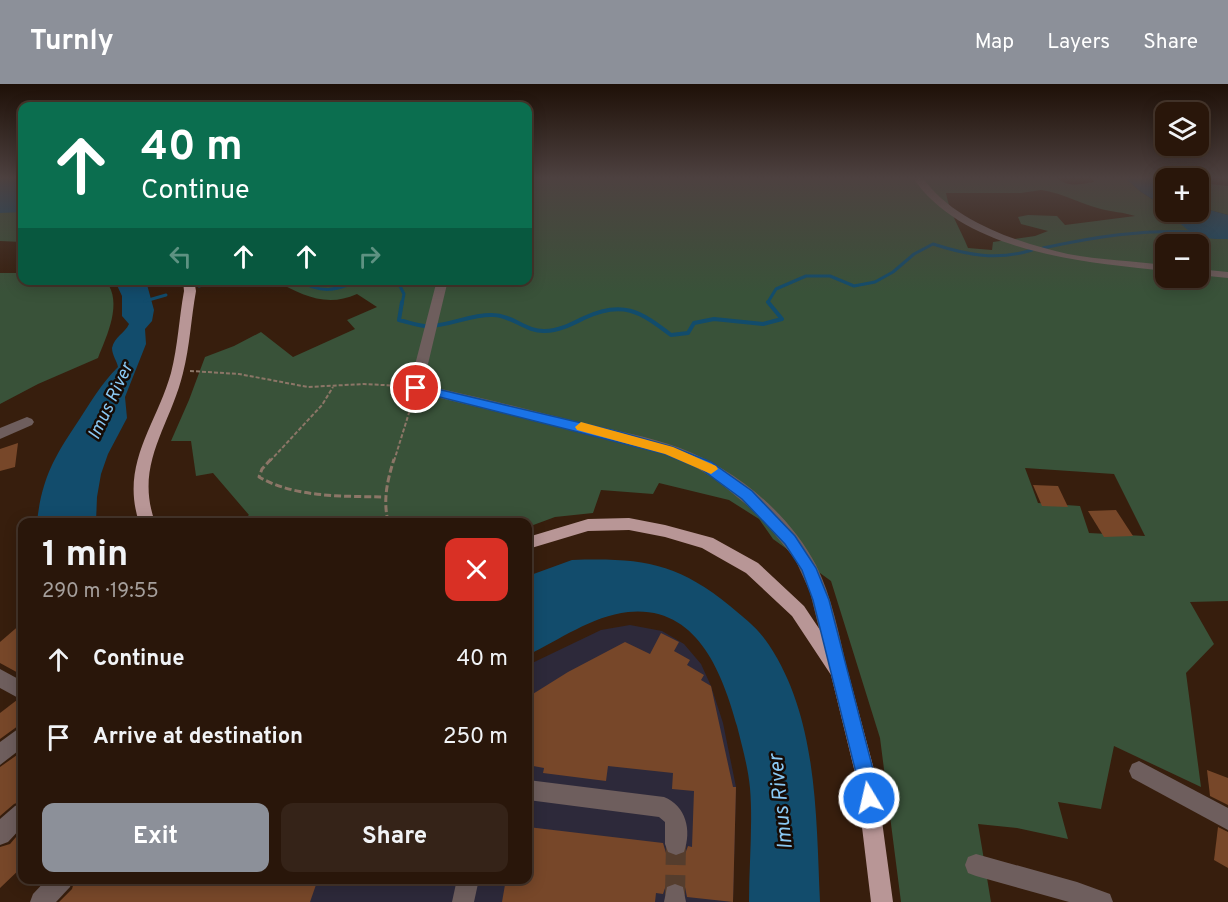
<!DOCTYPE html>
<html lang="en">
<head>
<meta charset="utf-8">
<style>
  :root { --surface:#29160a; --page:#352318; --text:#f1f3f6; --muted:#a59f9c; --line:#45352b; --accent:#8c9099 }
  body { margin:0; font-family:Overpass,sans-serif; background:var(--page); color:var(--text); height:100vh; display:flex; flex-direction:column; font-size:22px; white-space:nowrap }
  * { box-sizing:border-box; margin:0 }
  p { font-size:20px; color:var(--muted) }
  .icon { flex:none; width:33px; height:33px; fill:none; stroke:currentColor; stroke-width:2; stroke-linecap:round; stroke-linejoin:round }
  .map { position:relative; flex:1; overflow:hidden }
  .side { position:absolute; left:18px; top:434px; width:514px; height:366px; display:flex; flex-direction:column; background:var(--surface); border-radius:12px; box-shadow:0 3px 15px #0003,0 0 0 2px var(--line) }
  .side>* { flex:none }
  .top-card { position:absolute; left:18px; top:18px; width:514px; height:183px; border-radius:12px; box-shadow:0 3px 15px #0003,0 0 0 2px var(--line); background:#0b6e4f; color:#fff; overflow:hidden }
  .buttons { position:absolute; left:1155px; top:18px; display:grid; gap:12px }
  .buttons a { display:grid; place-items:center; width:54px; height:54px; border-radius:12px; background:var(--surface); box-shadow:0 3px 15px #0003,0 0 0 2px var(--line); font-size:30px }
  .pin { position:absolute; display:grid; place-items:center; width:51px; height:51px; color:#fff; margin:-26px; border:3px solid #fff; border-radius:50%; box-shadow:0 2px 6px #0007 }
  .me { position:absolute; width:66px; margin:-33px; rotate:351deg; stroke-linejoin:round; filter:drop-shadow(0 0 4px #0008) }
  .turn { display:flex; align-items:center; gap:21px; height:126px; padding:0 24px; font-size:27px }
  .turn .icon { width:78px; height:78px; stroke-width:2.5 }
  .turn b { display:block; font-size:42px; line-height:51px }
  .lanes { display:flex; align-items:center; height:57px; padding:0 24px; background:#0003; justify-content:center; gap:30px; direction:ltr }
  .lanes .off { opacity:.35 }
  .round { display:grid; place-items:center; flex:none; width:63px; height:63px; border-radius:12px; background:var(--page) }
  .summary { display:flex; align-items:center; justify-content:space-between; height:102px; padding:0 24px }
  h1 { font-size:36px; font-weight:700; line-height:45px }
  .action { display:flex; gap:12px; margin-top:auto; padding:12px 24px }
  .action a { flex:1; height:69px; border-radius:12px; background:var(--accent); color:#fff; font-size:24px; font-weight:700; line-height:69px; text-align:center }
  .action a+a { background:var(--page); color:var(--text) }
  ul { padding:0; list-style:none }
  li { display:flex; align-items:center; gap:18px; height:78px; padding:0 24px }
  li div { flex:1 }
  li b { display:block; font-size:22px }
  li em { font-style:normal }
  header { display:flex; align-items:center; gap:36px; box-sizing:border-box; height:84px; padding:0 30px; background:var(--accent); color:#fff }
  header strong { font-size:28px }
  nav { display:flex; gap:33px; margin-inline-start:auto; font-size:21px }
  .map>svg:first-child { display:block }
</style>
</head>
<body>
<header>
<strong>Turnly</strong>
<nav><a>Map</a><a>Layers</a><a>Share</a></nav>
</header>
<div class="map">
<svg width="1228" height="818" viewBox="0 0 1228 818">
  <rect width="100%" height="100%" fill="#371e0d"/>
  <polygon fill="#2d293a" points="630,541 662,547 684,560 701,580 711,602 723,639 736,703 733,818 102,818 122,795 528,795 528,581 601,546"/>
  <g fill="#395239" fill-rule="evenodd">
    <polygon points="0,94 22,94 22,158 0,157"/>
    <path d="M 528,94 L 1057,94 C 1069,104 1080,100 1094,98 L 1093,94 L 1125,94 L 1141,108 L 1165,123 L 1166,128 L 1170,128 L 1216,155 L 1228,155 L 1228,517 L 1190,518 L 1214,560 L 1186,589 L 1201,703 L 1114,662 L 1101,725 L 1058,718 L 1068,755 L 1017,744 L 978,740 L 991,818 L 901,818 L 880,654 L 831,497 L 773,455 L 759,435 L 729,416 L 659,399 L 653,410 L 601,406 L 593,429 L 555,433 L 528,443 L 528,438 L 240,438 L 249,431 L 213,389 L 196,392 L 191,357 L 171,357 L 189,316 L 205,273 L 234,262 L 261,248 L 293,273 L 355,245 L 347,236 L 377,223 L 357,210 C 326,224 303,211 275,197 L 314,197 L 331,202 L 365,200 L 367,196 L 528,196 ZM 1041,106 C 1063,109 1080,120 1101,125 C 1112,128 1123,128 1135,132 L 1065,141 L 1057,132 L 1028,131 L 1018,133 L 1021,140 L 1048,147 L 1035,152 L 993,158 L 992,166 L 968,164 C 961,146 949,128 946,109 L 1021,109 ZM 1166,160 L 1198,160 L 1198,194 L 1166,194 ZM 1025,384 L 1114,390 L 1145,452 L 1089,449 L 1080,422 L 1038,419 Z"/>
    <polygon points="1198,95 1201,99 1228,102 1228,131 1198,123"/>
    <path d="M 0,189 L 22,189 L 22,196 L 106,197 C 123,219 107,251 98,274 L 38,300 L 0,320 Z"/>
  </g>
  <g fill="#124c6c">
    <polygon points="0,94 22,94 22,128 0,129"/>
    <polygon points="1125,94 1173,94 1166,94 1165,123 1141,108"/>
    <path d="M 1199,123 L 1228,131 L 1228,155 C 1197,156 1189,150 1170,128 L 1198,128 Z"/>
    <path d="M 115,197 L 146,197 L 154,226 L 152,237 L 145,245 L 146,260 L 125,313 L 127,334 L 108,370 L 101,390 L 97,413 L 96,438 L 37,438 C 42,393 55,372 79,336 C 92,316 101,300 118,283 C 117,277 112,271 112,264 C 114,253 125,249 129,240 L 122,232 L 122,212 Z"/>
    <path d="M 572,476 C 641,474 676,478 730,522 C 744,534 759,545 769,561 C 818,635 816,732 820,818 L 749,818 C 749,781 753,740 750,704 C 748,683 742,662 737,642 C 722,588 697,521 628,528 C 592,532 559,556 528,571 L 528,492 Z"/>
  </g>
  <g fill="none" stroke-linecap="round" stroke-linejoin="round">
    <g stroke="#124c6c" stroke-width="3">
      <path d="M 1043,164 C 1094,153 1143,145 1195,148"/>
      <path d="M 296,196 C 323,210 334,207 361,196"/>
      <polyline points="397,196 404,210 402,220"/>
      <polyline points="199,202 219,196"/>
      <polyline points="145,217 166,211"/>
      <path d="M 770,220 L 768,218 L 776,205 L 806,192 L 830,192 L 854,202 L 875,198 L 893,188 L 914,170 L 933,160 C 967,171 997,177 1032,166"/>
    </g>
    <path stroke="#124c6c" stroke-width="4" d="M 402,218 L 399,236 C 409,238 420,243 430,242 C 452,241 472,230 493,231 C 512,231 526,248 545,247 C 559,247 572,240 584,234 C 622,216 640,227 671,251 L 688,249 L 694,239 L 714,235 L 763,240 L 782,235 L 768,218"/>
  </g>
  <g fill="#774729">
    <polygon points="18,359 15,383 0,387 0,365"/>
    <polygon points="1033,401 1058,402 1068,423 1042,422"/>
    <polygon points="1116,426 1133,452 1104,453 1088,427"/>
    <polygon points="22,539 22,591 0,579 0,558"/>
    <polygon points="661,549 679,558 674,567 690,576 687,581 704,591 701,596 711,602 733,703 736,703 733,818 687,813 685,803 676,798 666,801 663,810 656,809 655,818 502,818 506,795 528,795 528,743 663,759 666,769 675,773 685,770 688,762 692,763 694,707 672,705 673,689 608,682 606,697 543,689 544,684 528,681 528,613 568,588 625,558 650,570"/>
    <polygon points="17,616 22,618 22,639 0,655 0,629"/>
    <polygon points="17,671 22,675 22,717 14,720 0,732 0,683"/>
    <polygon points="1207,686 1228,694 1228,721 1210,712"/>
    <polygon points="1218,743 1228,748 1228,784 1214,776"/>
    <polygon points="22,746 22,783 0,804 0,763 10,760"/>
    <polygon points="75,795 318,795 310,818 59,818 72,805"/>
  </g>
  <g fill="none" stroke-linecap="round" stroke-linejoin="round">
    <polyline stroke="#553d2d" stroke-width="20" stroke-dasharray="20 10" stroke-linecap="butt" points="675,811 676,760"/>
    <g stroke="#8c7667" stroke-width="2" stroke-dasharray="4 2" stroke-linecap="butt">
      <polyline points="190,287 239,290 308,303 364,300 401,302"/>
      <polyline points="270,377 322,321 333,303"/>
      <polyline points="394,377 413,316"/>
    </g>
    <g stroke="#8c7667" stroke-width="3" stroke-dasharray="7 3" stroke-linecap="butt">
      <path d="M 271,375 L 262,385 L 259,393 C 296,414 343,412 384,413"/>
      <path d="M 388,438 C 383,415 387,398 394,375"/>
    </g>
    <g fill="#6e5e5d" fill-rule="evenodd">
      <path d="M 913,94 L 923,94 C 953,137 1018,159 1068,170 C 1100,176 1133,177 1166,181 L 1166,187 C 1083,178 965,169 913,94 Z"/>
      <polygon points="1198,185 1228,188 1228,194 1198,191"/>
      <path d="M 437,196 L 448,196 L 423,301 C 475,312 527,325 578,338 C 612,346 647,352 680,364 C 734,384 789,429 816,481 C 832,513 839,550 847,585 L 844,591 L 838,594 L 832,591 L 829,585 L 810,508 L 795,475 L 759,431 L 715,395 L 687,378 L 645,363 L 411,307 L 409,304 Z"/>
      <polygon points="27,333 32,335 34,338 32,341 0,355 0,344"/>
      <polygon points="0,585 22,597 22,616 0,604"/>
      <polygon points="22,642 22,664 0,681 0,658"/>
      <polygon points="1139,677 1228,724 1228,746 1132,694 1129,687 1132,680"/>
      <path d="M 528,696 L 664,713 C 686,722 692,746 684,768 L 676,771 L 668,768 L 665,760 L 665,738 L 659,733 L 528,716 Z"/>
      <polygon points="22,719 22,743 8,758 0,761 0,735 15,722"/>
      <polygon points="976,770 1077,798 1110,810 1113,818 1069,818 976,792 968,789 965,781 968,773"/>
      <polygon points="47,795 73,795 70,803 56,818 30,818 33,810"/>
      <polygon points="457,795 479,795 474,818 452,818"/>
      <polygon points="675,800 683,803 686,818 664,818 667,803"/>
    </g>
    <g fill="#b89696" fill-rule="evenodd">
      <path d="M 183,196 L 194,196 L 196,207 C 191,234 190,262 183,289 C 170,343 134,380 155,438 L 139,438 C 120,380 156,342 171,289 C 178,262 179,234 184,207 Z"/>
      <polygon points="629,434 665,441 713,454 758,479 804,522 848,588 876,693 893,818 871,818 856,693 831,591 792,532 746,489 702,464 665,453 629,446 588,447 528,465 528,453 588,435"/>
    </g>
  </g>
  <linearGradient id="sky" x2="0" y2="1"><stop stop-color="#1e1007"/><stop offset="0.45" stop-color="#4d4140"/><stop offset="1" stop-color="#4d4140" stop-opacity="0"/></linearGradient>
  <rect width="1228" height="209" fill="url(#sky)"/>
  <polygon fill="#1a73e8" stroke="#114b97" stroke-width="1.5" points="416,300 620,348 673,363 711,378 752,407 795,452 816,484 829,516 875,693 878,714 875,721 869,724 862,721 857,693 813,516 802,486 785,460 742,415 701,385 665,370 412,306 410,304"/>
  <polygon fill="#f59e0b" points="581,338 673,363 716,382 718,385 711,390 665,370 577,346 575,343"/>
  <g text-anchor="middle" stroke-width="5" stroke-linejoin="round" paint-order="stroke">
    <g font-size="18" font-style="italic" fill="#8bc9f4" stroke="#160b05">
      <text transform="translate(110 317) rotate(-65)" y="6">Imus River</text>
    </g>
    <g font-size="21" font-style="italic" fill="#8bc9f4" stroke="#160b05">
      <text transform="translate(780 718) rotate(-96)" y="7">Imus River</text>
    </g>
  </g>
</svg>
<div class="buttons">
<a><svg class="icon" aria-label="layers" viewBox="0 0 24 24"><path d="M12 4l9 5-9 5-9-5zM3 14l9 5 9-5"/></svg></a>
<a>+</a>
<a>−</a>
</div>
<div class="pin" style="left:416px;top:304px;background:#d93025"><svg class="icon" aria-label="arrive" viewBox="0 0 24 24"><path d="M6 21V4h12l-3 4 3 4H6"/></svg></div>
<svg class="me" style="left:869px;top:714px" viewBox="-20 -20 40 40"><circle r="17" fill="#1a73e8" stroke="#fff" stroke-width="3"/><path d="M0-11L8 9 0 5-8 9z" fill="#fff"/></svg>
<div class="top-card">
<div class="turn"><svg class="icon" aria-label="ahead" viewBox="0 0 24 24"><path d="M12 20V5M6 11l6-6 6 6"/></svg><div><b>40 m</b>Continue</div></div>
<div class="lanes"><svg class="icon off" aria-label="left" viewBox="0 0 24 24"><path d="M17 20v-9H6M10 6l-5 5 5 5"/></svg><svg class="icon" aria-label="ahead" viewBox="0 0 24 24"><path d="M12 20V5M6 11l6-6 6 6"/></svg><svg class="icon" aria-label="ahead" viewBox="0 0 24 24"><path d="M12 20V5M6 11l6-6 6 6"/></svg><svg class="icon off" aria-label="right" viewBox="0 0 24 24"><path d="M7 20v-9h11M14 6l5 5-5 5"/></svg></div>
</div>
<section class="side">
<div class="summary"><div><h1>1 min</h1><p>290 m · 19:55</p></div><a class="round" style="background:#d93025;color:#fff"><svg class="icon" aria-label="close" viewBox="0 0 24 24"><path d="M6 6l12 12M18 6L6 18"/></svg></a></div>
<ul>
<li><svg class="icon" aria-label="ahead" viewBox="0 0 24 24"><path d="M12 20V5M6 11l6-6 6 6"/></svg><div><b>Continue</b></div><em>40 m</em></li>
<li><svg class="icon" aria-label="arrive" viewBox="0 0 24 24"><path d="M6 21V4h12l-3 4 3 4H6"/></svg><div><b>Arrive at destination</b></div><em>250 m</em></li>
</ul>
<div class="action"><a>Exit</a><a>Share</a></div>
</section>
</div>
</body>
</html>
